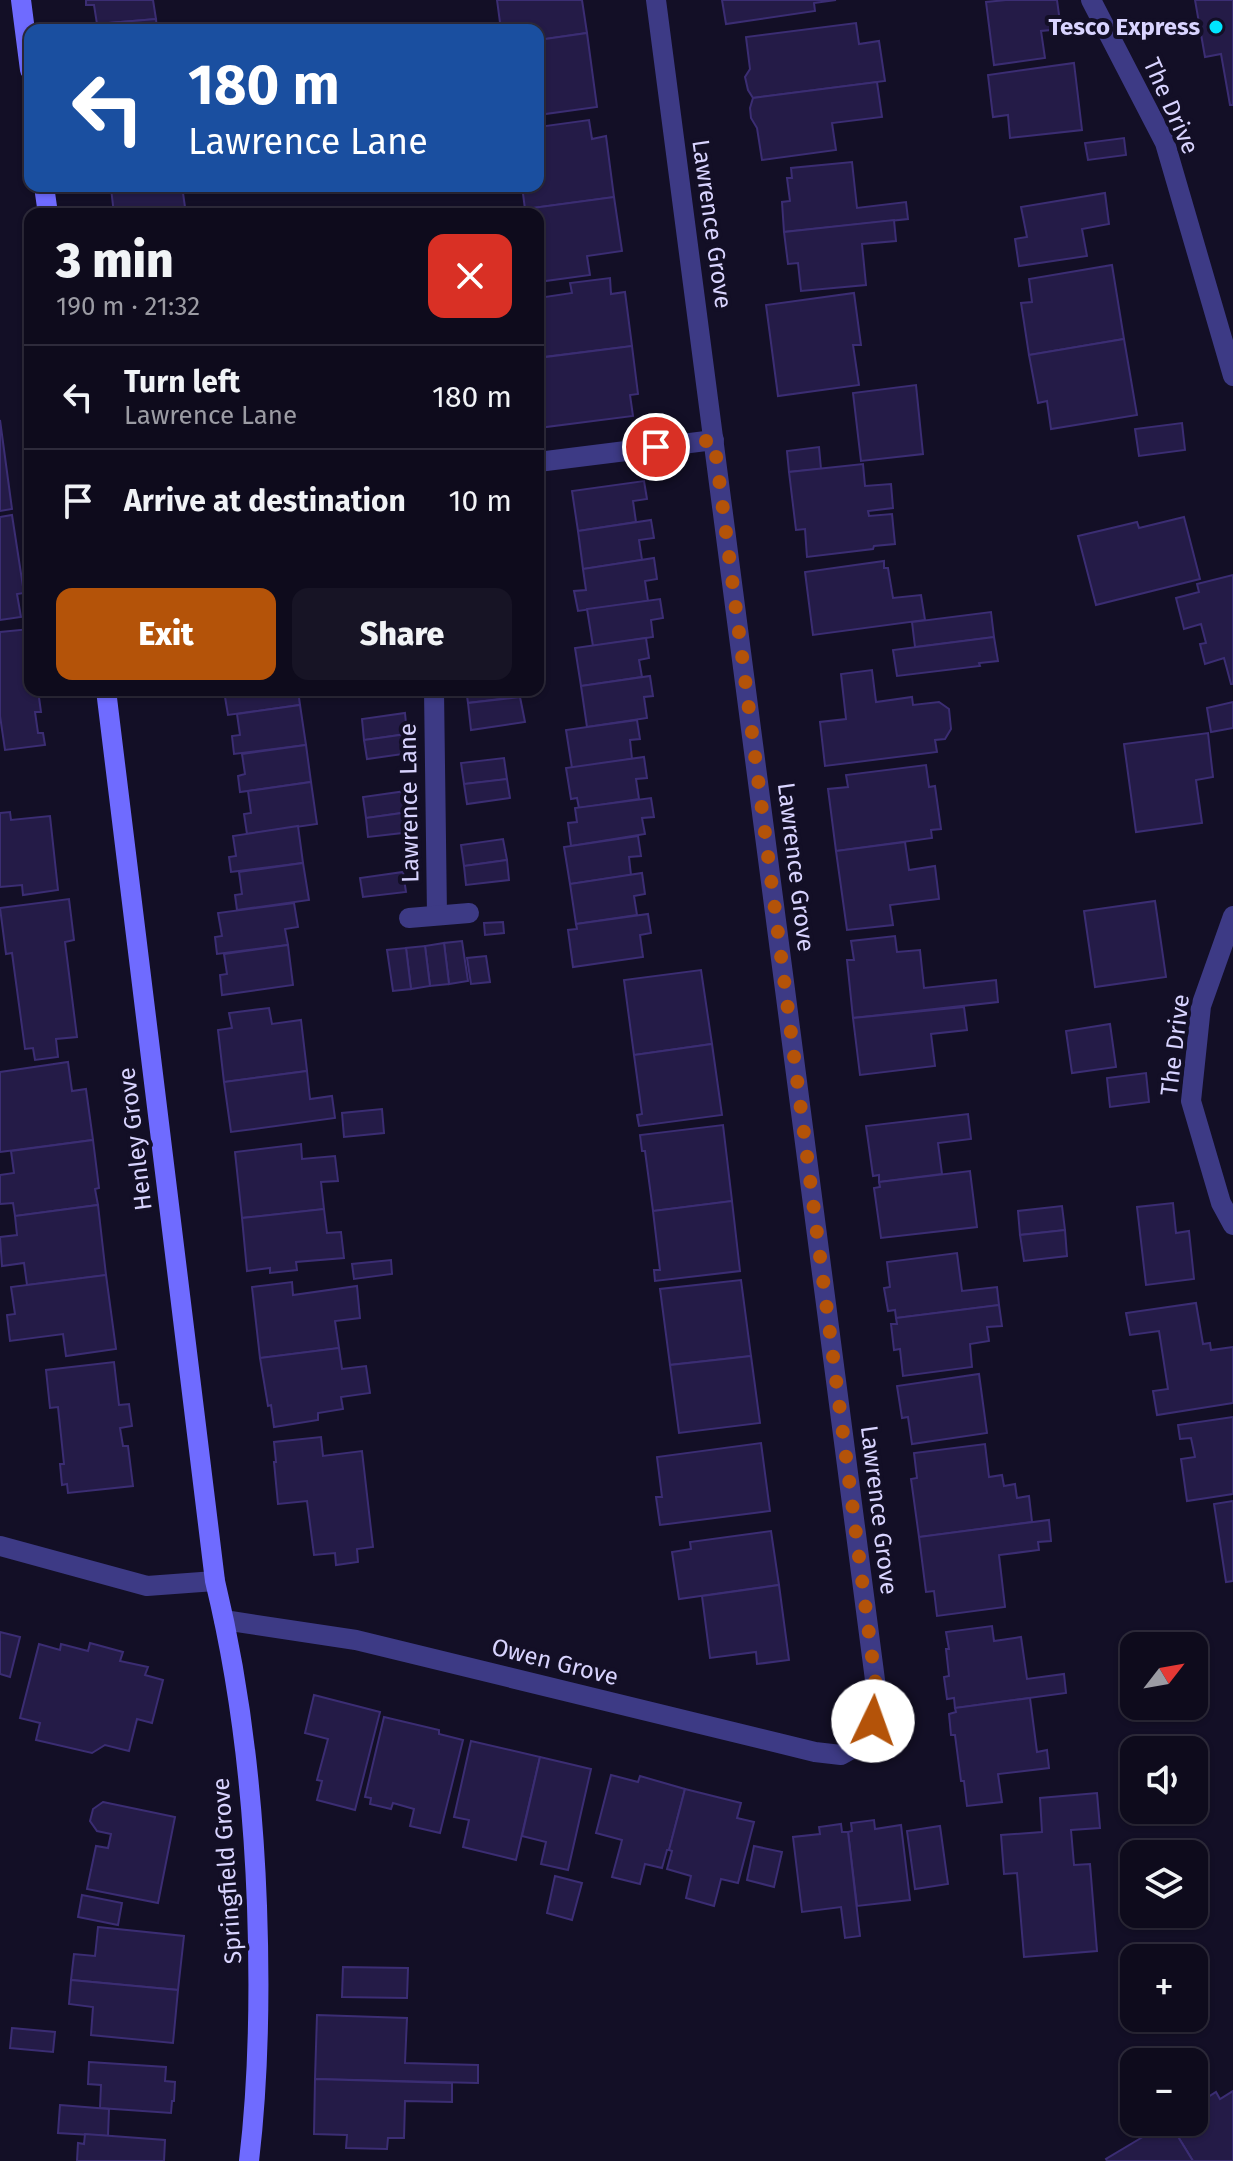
<!DOCTYPE html>
<html lang="en">
<head>
<meta charset="utf-8">
<style>
  :root { --surface:#0e0b1c; --page:#171425; --text:#f1f3f6; --muted:#9b9ba3; --line:#2e2b3b; --accent:#b45309 }
  body { margin:0; font-family:"Fira Sans",sans-serif; background:var(--page); color:var(--text); height:100vh; display:flex; flex-direction:column; font-size:30px; white-space:nowrap }
  * { box-sizing:border-box; margin:0 }
  p { font-size:26px; color:var(--muted) }
  .icon { flex:none; width:44px; height:44px; fill:none; stroke:currentColor; stroke-width:2; stroke-linecap:round; stroke-linejoin:round }
  .map { position:relative; flex:1; overflow:hidden }
  .sheet { position:absolute; left:24px; top:208px; width:520px; height:488px; display:flex; flex-direction:column; background:var(--surface); border-radius:16px; box-shadow:0 2px 6px #0004,0 0 0 2px var(--line) }
  .sheet>* { flex:none }
  .guide { position:absolute; left:24px; top:24px; width:520px; height:168px; border-radius:16px; box-shadow:0 2px 6px #0004,0 0 0 2px var(--line); background:#1a4fa0; color:#fff; overflow:hidden }
  .needle { width:52px; rotate:59deg }
  .tools { position:absolute; left:1120px; top:1632px; display:grid; gap:16px }
  .tools a { display:grid; place-items:center; width:88px; height:88px; border-radius:16px; background:var(--surface); box-shadow:0 2px 6px #0004,0 0 0 2px var(--line); font-size:40px }
  .pin { position:absolute; display:grid; place-items:center; width:68px; height:68px; color:#fff; margin:-34px; border:4px solid #fff; border-radius:50%; box-shadow:0 2px 8px #0007 }
  .me { position:absolute; width:88px; margin:-44px; rotate:3deg; stroke-linejoin:round; filter:drop-shadow(0 0 6px #0008) }
  .turn { display:flex; align-items:center; gap:28px; height:168px; padding:0 32px; font-size:36px }
  .turn .icon { width:104px; height:104px; stroke-width:2.5 }
  .turn b { display:block; font-size:56px; line-height:68px }
  .round { display:grid; place-items:center; flex:none; width:84px; height:84px; border-radius:16px; background:var(--page) }
  .headline { display:flex; align-items:center; justify-content:space-between; height:136px; padding:0 32px }
  h1 { font-size:48px; font-weight:800; line-height:60px }
  .primary-button { display:flex; gap:16px; margin-top:auto; padding:16px 32px }
  .primary-button a { flex:1; height:92px; border-radius:16px; background:var(--accent); color:#fff; font-size:32px; font-weight:800; line-height:92px; text-align:center }
  .primary-button a+a { background:var(--page); color:var(--text) }
  ul { padding:0; list-style:none }
  li { display:flex; align-items:center; gap:24px; height:104px; padding:0 32px; border-top:2px solid var(--line) }
  li div { flex:1 }
  li b { display:block; font-size:30px }
  li em { font-style:normal }
  .map>svg:first-child { display:block }
</style>
</head>
<body>
<div class="map">
<svg width="1233" height="2161" viewBox="0 0 1233 2161">
  <rect width="100%" height="100%" fill="#130f26"/>
  <g fill="#241b47" stroke="#3b2d73" stroke-width="2">
    <polygon points="86,0 153,0 156,19 97,24 94,5 86,5"/>
    <polygon points="497,0 582,0 587,33 538,40 538,30 501,30"/>
    <polygon points="722,0 836,0 814,3 815,11 726,24"/>
    <polygon points="1006,0 1057,0 1061,29 1041,31 1045,58 994,65 986,2"/>
    <polygon points="1195,0 1233,0 1233,105 1230,105 1221,54 1205,57"/>
    <polygon points="156,19 157,30 97,30 97,24"/>
    <polygon points="856,23 859,44 879,41 885,81 753,98 748,90 745,77 750,69 746,37"/>
    <polygon points="587,33 597,107 538,115 538,40"/>
    <polygon points="1074,63 1082,130 1010,138 1008,115 993,117 988,75"/>
    <polygon points="877,82 882,117 832,123 836,150 762,160 757,128 751,118 750,108 753,98"/>
    <polygon points="589,120 592,139 606,136 614,197 525,209 522,186 538,186 538,127"/>
    <polygon points="1124,138 1126,155 1088,160 1085,143"/>
    <polygon points="852,162 857,208 906,202 908,219 784,232 782,202 790,201 787,178 792,178 791,168"/>
    <polygon points="119,186 182,186 186,214 114,214 111,188"/>
    <polygon points="1105,193 1109,224 1082,229 1087,256 1019,266 1015,239 1027,237 1021,207"/>
    <polygon points="614,197 622,251 587,256 590,275 538,282 538,214 525,214 525,209"/>
    <polygon points="894,220 896,241 862,244 866,285 801,291 798,263 788,264 784,232"/>
    <polygon points="1112,265 1124,339 1029,355 1021,303 1032,302 1029,279"/>
    <polygon points="610,278 611,294 625,292 632,346 544,357 540,330 538,330 538,298 572,293 570,283"/>
    <polygon points="854,293 861,345 853,345 859,385 778,396 766,305"/>
    <polygon points="1124,339 1137,415 1051,429 1047,401 1038,403 1029,355"/>
    <polygon points="632,346 638,394 630,395 633,416 538,428 538,358"/>
    <polygon points="916,385 923,454 861,461 853,393"/>
    <polygon points="0,420 12,509 0,511"/>
    <polygon points="1182,423 1185,450 1139,456 1135,429"/>
    <polygon points="819,447 821,469 789,472 787,451"/>
    <polygon points="863,464 865,486 891,484 893,508 868,511 869,516 892,514 895,544 874,546 873,549 807,557 805,529 796,530 789,472"/>
    <polygon points="644,481 647,499 633,501 636,522 578,531 572,491"/>
    <polygon points="12,515 24,593 17,594 21,617 0,620 0,517"/>
    <polygon points="1184,517 1200,579 1096,605 1078,536 1137,522 1139,528"/>
    <polygon points="651,520 654,538 639,540 642,560 583,569 578,531"/>
    <polygon points="654,558 657,579 645,581 648,601 578,611 574,591 586,590 583,569"/>
    <polygon points="884,561 884,568 888,568 893,598 921,595 925,620 813,635 805,572"/>
    <polygon points="1233,575 1233,684 1231,684 1224,658 1205,664 1200,644 1206,643 1201,624 1184,629 1176,598 1199,592 1197,584"/>
    <polygon points="660,599 663,618 651,620 653,637 593,646 587,609"/>
    <polygon points="991,612 994,637 915,647 912,622"/>
    <polygon points="30,629 30,690 38,690 41,712 35,712 38,733 43,733 45,745 5,750 0,716 0,632"/>
    <polygon points="994,637 998,661 979,663 980,666 897,676 893,650"/>
    <polygon points="646,638 649,658 639,660 642,677 581,686 575,648"/>
    <polygon points="872,670 876,702 912,697 913,705 939,702 949,709 951,729 945,739 935,740 937,752 825,766 820,722 846,719 841,674"/>
    <polygon points="650,676 653,696 644,697 647,718 587,727 581,686"/>
    <polygon points="234,690 298,690 300,705 228,715 225,697 235,695"/>
    <polygon points="466,690 507,690 508,698 468,703"/>
    <polygon points="520,697 525,722 471,730 468,703"/>
    <polygon points="1233,702 1233,728 1211,732 1207,708"/>
    <polygon points="300,705 306,745 234,754 232,736 240,735 237,714"/>
    <polygon points="405,713 407,734 364,740 362,719"/>
    <polygon points="637,720 640,739 630,740 632,759 572,768 566,730"/>
    <polygon points="1208,733 1213,777 1196,780 1202,823 1136,832 1124,744"/>
    <polygon points="407,734 410,753 367,759 364,740"/>
    <polygon points="306,745 311,782 240,792 238,776 245,774 242,754"/>
    <polygon points="644,757 647,778 636,779 639,799 579,808 577,798 571,799 566,768"/>
    <polygon points="504,758 507,779 464,784 461,763"/>
    <polygon points="926,765 929,787 935,786 941,829 931,830 932,838 836,851 828,789 848,787 846,775"/>
    <polygon points="507,779 510,798 467,804 464,784"/>
    <polygon points="311,782 317,824 247,834 244,814 251,813 248,791"/>
    <polygon points="406,791 409,812 366,818 363,797"/>
    <polygon points="651,798 654,817 642,818 645,834 571,846 568,823 577,822 575,808"/>
    <polygon points="10,812 11,820 50,816 58,890 23,895 22,885 0,887 0,813"/>
    <polygon points="409,812 411,832 368,837 366,818"/>
    <polygon points="298,826 303,863 231,872 229,857 236,856 233,836"/>
    <polygon points="638,836 641,856 629,857 631,875 570,884 564,847"/>
    <polygon points="503,839 507,860 464,866 461,845"/>
    <polygon points="905,842 909,870 935,866 939,899 890,905 893,925 847,930 836,851"/>
    <polygon points="507,860 509,880 466,885 464,866"/>
    <polygon points="303,863 309,900 237,910 235,895 242,894 239,872"/>
    <polygon points="403,872 406,892 363,897 360,878"/>
    <polygon points="642,873 645,894 634,896 637,915 576,924 570,884"/>
    <polygon points="69,899 74,940 65,942 77,1037 56,1039 58,1057 35,1060 33,1048 25,1049 12,953 6,954 0,908"/>
    <polygon points="1155,901 1166,977 1095,987 1084,911"/>
    <polygon points="294,903 298,927 285,929 288,945 217,954 215,937 222,936 218,913"/>
    <polygon points="648,914 651,933 640,935 643,957 573,967 568,930 577,929 576,924"/>
    <polygon points="503,922 504,933 485,935 484,923"/>
    <polygon points="895,936 897,952 920,950 924,988 996,980 998,1002 853,1018 847,960 854,960 851,941"/>
    <polygon points="462,941 468,981 449,984 444,943"/>
    <polygon points="444,943 449,984 430,986 425,946"/>
    <polygon points="288,945 293,985 222,995 220,975 227,974 224,954"/>
    <polygon points="425,946 430,986 411,989 406,948"/>
    <polygon points="406,948 411,989 393,991 387,950"/>
    <polygon points="486,956 490,982 471,984 467,958"/>
    <polygon points="701,970 712,1044 634,1055 624,980"/>
    <polygon points="964,1007 967,1030 931,1034 935,1066 860,1075 853,1018"/>
    <polygon points="269,1008 272,1024 301,1020 307,1071 224,1082 218,1030 232,1028 229,1013"/>
    <polygon points="1110,1024 1116,1067 1072,1073 1066,1031"/>
    <polygon points="712,1044 722,1115 639,1126 637,1115 642,1114 634,1055"/>
    <polygon points="68,1062 72,1091 86,1089 93,1140 0,1152 0,1072"/>
    <polygon points="307,1071 310,1099 332,1096 335,1118 231,1132 224,1082"/>
    <polygon points="1146,1073 1149,1102 1110,1107 1107,1078"/>
    <polygon points="382,1109 384,1133 344,1137 342,1113"/>
    <polygon points="968,1114 971,1139 938,1143 942,1174 879,1182 879,1175 873,1176 866,1126"/>
    <polygon points="723,1125 732,1201 653,1211 645,1151 642,1151 640,1135"/>
    <polygon points="93,1140 99,1188 95,1189 98,1205 15,1216 13,1203 0,1204 0,1175 14,1173 11,1151"/>
    <polygon points="301,1144 302,1159 335,1156 338,1181 321,1182 324,1209 242,1218 235,1152"/>
    <polygon points="970,1171 977,1227 881,1238 874,1188 880,1187 879,1182"/>
    <polygon points="732,1201 740,1271 655,1281 654,1270 660,1270 653,1211"/>
    <polygon points="1173,1203 1176,1233 1189,1231 1194,1279 1146,1285 1137,1207"/>
    <polygon points="98,1205 106,1275 27,1285 24,1263 2,1266 0,1237 17,1235 15,1216"/>
    <polygon points="1062,1206 1065,1230 1020,1235 1018,1211"/>
    <polygon points="324,1209 327,1233 341,1232 344,1258 296,1262 297,1270 270,1273 270,1268 247,1271 242,1218"/>
    <polygon points="1065,1230 1067,1256 1024,1261 1020,1235"/>
    <polygon points="957,1253 962,1291 997,1287 999,1305 896,1318 895,1310 888,1311 884,1288 890,1287 887,1262"/>
    <polygon points="391,1260 392,1274 354,1279 352,1264"/>
    <polygon points="106,1275 116,1349 66,1356 63,1334 10,1341 7,1315 15,1314 11,1287"/>
    <polygon points="741,1280 751,1356 670,1365 660,1289"/>
    <polygon points="292,1282 293,1295 357,1286 360,1318 335,1321 339,1348 260,1358 252,1287"/>
    <polygon points="1196,1303 1203,1344 1210,1343 1211,1350 1233,1347 1233,1403 1157,1415 1153,1391 1168,1389 1159,1331 1130,1335 1126,1313"/>
    <polygon points="999,1305 1002,1326 987,1327 989,1341 970,1344 972,1367 903,1376 900,1349 894,1350 891,1324 897,1324 896,1318"/>
    <polygon points="339,1348 342,1369 366,1366 370,1393 341,1397 343,1409 318,1413 318,1420 274,1427 271,1405 268,1406 260,1358"/>
    <polygon points="751,1356 760,1423 679,1433 670,1365"/>
    <polygon points="114,1362 119,1405 129,1404 132,1426 120,1428 123,1446 128,1446 133,1486 68,1493 67,1484 62,1485 60,1464 64,1464 58,1407 50,1408 46,1370"/>
    <polygon points="979,1374 987,1433 912,1444 908,1417 902,1418 897,1386"/>
    <polygon points="1233,1417 1233,1494 1187,1501 1181,1459 1195,1457 1191,1438 1180,1439 1178,1425"/>
    <polygon points="321,1437 323,1456 362,1451 373,1547 357,1549 358,1562 336,1565 335,1553 314,1555 307,1501 278,1504 274,1462 276,1462 274,1442"/>
    <polygon points="761,1443 770,1511 660,1525 656,1497 662,1497 657,1457"/>
    <polygon points="985,1444 989,1477 1002,1475 1004,1486 1015,1484 1017,1498 1029,1496 1032,1522 919,1537 911,1479 917,1478 914,1453"/>
    <polygon points="1233,1501 1233,1581 1226,1582 1214,1504"/>
    <polygon points="1049,1520 1051,1541 1038,1542 1039,1550 999,1555 1005,1607 937,1616 934,1591 926,1592 919,1537"/>
    <polygon points="771,1531 779,1585 679,1599 672,1552 691,1549 690,1542"/>
    <polygon points="779,1585 789,1660 757,1664 756,1652 710,1658 702,1596"/>
    <polygon points="992,1626 994,1641 1021,1637 1027,1679 1064,1674 1066,1693 955,1708 954,1698 947,1699 944,1677 949,1676 946,1649 949,1649 946,1632"/>
    <polygon points="0,1632 20,1637 10,1677 0,1674"/>
    <polygon points="90,1643 123,1652 120,1661 148,1667 145,1675 163,1680 152,1723 137,1719 129,1751 105,1745 92,1753 36,1740 40,1723 20,1718 39,1644 60,1650 61,1644 88,1651"/>
    <polygon points="314,1695 380,1712 355,1810 317,1800 322,1781 317,1780 328,1739 305,1733"/>
    <polygon points="1030,1698 1037,1752 1047,1750 1049,1768 998,1774 1002,1802 967,1806 964,1781 961,1781 955,1735 951,1735 949,1714 956,1712 955,1708"/>
    <polygon points="384,1717 439,1730 439,1734 463,1740 440,1833 410,1826 414,1809 393,1803 391,1809 370,1804 371,1798 365,1797"/>
    <polygon points="471,1741 540,1757 516,1860 463,1847 469,1820 454,1817"/>
    <polygon points="540,1757 591,1769 568,1870 541,1864 546,1842 522,1836"/>
    <polygon points="611,1775 638,1782 640,1776 685,1789 669,1850 667,1850 662,1868 645,1864 640,1884 612,1877 622,1840 596,1833"/>
    <polygon points="685,1789 741,1803 737,1818 754,1822 738,1883 721,1879 714,1906 686,1898 691,1876 667,1869 672,1851 669,1850"/>
    <polygon points="1097,1793 1100,1828 1071,1830 1074,1865 1090,1864 1097,1951 1024,1957 1017,1873 1004,1874 1001,1835 1042,1832 1040,1798"/>
    <polygon points="103,1802 175,1817 158,1903 87,1889 96,1846 108,1848 111,1834 97,1831 90,1821 93,1809"/>
    <polygon points="874,1820 875,1829 901,1825 910,1900 857,1906 848,1832 852,1831 851,1823"/>
    <polygon points="841,1824 842,1832 848,1832 860,1936 845,1938 841,1907 802,1912 793,1837 820,1834 819,1827"/>
    <polygon points="940,1826 948,1884 915,1889 907,1831"/>
    <polygon points="754,1846 782,1852 774,1887 747,1880"/>
    <polygon points="555,1876 582,1883 572,1920 547,1913"/>
    <polygon points="82,1895 122,1903 118,1925 78,1917"/>
    <polygon points="98,1927 184,1936 178,1990 71,1980 74,1954 95,1956"/>
    <polygon points="343,1967 408,1968 407,1998 342,1997"/>
    <polygon points="71,1980 178,1990 173,2043 91,2035 93,2007 69,2004"/>
    <polygon points="317,2015 407,2018 405,2063 478,2065 478,2083 315,2079"/>
    <polygon points="12,2028 55,2032 53,2052 10,2048"/>
    <polygon points="89,2062 166,2067 165,2081 175,2082 174,2101 172,2101 171,2113 100,2108 101,2085 88,2084"/>
    <polygon points="315,2079 452,2083 452,2102 405,2101 404,2138 388,2138 387,2149 346,2148 347,2135 314,2134"/>
    <polygon points="1233,2091 1233,2161 1193,2161 1169,2122 1194,2122 1194,2106 1216,2092 1220,2099"/>
    <polygon points="60,2105 109,2109 108,2136 58,2133"/>
    <polygon points="1138,2122 1169,2122 1193,2161 1107,2161 1106,2159 1146,2135"/>
    <polygon points="85,2134 165,2140 164,2161 77,2161 78,2143 84,2144"/>
  </g>
  <g fill="none" stroke-linecap="round" stroke-linejoin="round">
    <g stroke="#3d3a85" stroke-width="20">
      <polyline points="538,462 714,440"/>
      <polyline points="434,690 437,915"/>
      <polyline points="409,918 469,913"/>
    </g>
    <g stroke="#3d3a85" stroke-width="20">
      <polyline points="1091,0 1165,143 1233,376"/>
      <polyline points="1233,916 1201,1006 1191,1101 1221,1203 1233,1225"/>
      <polyline points="0,1546 147,1586 215,1581"/>
      <polyline points="224,1620 356,1640 815,1752 841,1755 868,1740 878,1703 656,0"/>
    </g>
    <g stroke="#6f6bff" stroke-width="20">
      <polyline points="21,0 30,70"/>
      <polyline points="44,186 48,214"/>
      <path d="M 106,690 L 215,1581 C 241,1688 253,1796 257,1906 C 260,1991 259,2077 249,2161"/>
    </g>
  </g>
  <g fill="none" stroke-linecap="round" stroke-linejoin="round">
    <polyline stroke="#b45309" stroke-width="14" stroke-dasharray="0 25.2" points="656,447 714,440 878,1703 873,1721"/>
  </g>
  <circle fill="#00e5ff" stroke="#130f26" stroke-width="3" cx="1216" cy="27" r="8"/>
  <g text-anchor="middle" stroke-width="8" stroke-linejoin="round" paint-order="stroke">
    <g font-size="24" font-weight="bold" fill="#d9d4ff" stroke="#130f26" text-anchor="end">
      <text x="1200" y="35">Tesco Express</text>
    </g>
    <g font-size="24" fill="#d9d4ff" stroke="#130f26">
      <text transform="translate(1171 106) rotate(66)" y="8">The Drive</text>
      <text transform="translate(712 224) rotate(82)" y="8">Lawrence Grove</text>
      <text transform="translate(409 803) rotate(-91)" y="8">Lawrence Lane</text>
      <text transform="translate(796 867) rotate(83)" y="8">Lawrence Grove</text>
      <text transform="translate(1175 1045) rotate(-83)" y="8">The Drive</text>
      <text transform="translate(135 1139) rotate(-97)" y="8">Henley Grove</text>
      <text transform="translate(879 1510) rotate(83)" y="8">Lawrence Grove</text>
      <text transform="translate(555 1662) rotate(14)" y="8">Owen Grove</text>
      <text transform="translate(227 1871) rotate(-94)" y="8">Springfield Grove</text>
    </g>
  </g>
</svg>
<div class="tools">
<a><svg class="needle" viewBox="-14 -14 28 28"><path d="M0-13l5 13h-10z" fill="#e53935"/><path d="M0 13l5-13h-10z" fill="#9b9ba3"/></svg></a>
<a><svg class="icon" aria-label="sound" viewBox="0 0 24 24"><path d="M4 9h4l5-4v14l-5-4H4zM17 9q2 3 0 6"/></svg></a>
<a><svg class="icon" aria-label="layers" viewBox="0 0 24 24"><path d="M12 4l9 5-9 5-9-5zM3 14l9 5 9-5"/></svg></a>
<a>+</a>
<a>−</a>
</div>
<div class="pin" style="left:656px;top:447px;background:#d93025"><svg class="icon" aria-label="arrive" viewBox="0 0 24 24"><path d="M6 21V4h12l-3 4 3 4H6"/></svg></div>
<svg class="me" style="left:873px;top:1721px" viewBox="-20 -20 40 40"><circle r="19" fill="#fff"/><path d="M0-13L10 11 0 6-10 11z" fill="#b45309"/></svg>
<div class="guide">
<div class="turn"><svg class="icon" aria-label="left" viewBox="0 0 24 24"><path d="M17 20v-9H6M10 6l-5 5 5 5"/></svg><div><b>180 m</b>Lawrence Lane</div></div>
</div>
<section class="sheet">
<div class="headline"><div><h1>3 min</h1><p>190 m · 21:32</p></div><a class="round" style="background:#d93025;color:#fff"><svg class="icon" aria-label="close" viewBox="0 0 24 24"><path d="M6 6l12 12M18 6L6 18"/></svg></a></div>
<ul>
<li><svg class="icon" aria-label="left" viewBox="0 0 24 24"><path d="M17 20v-9H6M10 6l-5 5 5 5"/></svg><div><b>Turn left</b><p>Lawrence Lane</p></div><em>180 m</em></li>
<li><svg class="icon" aria-label="arrive" viewBox="0 0 24 24"><path d="M6 21V4h12l-3 4 3 4H6"/></svg><div><b>Arrive at destination</b></div><em>10 m</em></li>
</ul>
<div class="primary-button"><a>Exit</a><a>Share</a></div>
</section>
</div>
</body>
</html>
